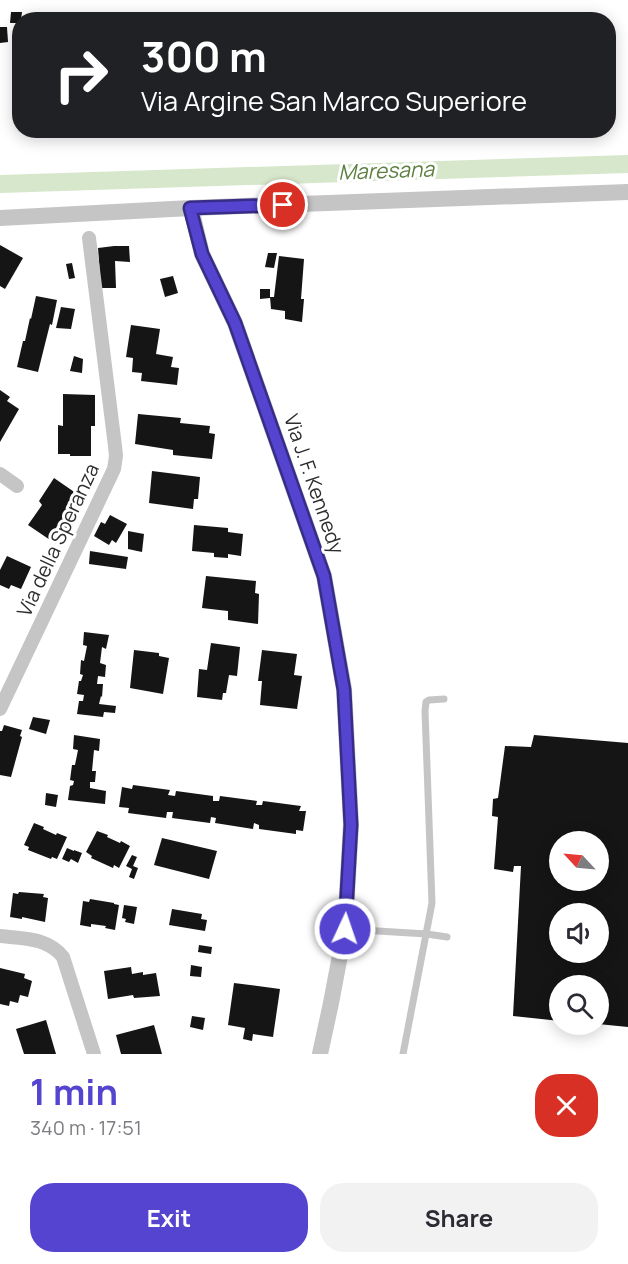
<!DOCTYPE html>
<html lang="en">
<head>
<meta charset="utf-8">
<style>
  :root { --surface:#fff; --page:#f2f2f3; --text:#2b2b33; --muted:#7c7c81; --accent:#5444d0 }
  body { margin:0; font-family:Manrope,sans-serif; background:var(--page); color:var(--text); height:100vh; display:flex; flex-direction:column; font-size:22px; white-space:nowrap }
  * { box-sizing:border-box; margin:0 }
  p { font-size:20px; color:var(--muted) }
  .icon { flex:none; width:33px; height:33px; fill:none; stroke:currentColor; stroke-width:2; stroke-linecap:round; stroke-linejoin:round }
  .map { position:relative; height:1054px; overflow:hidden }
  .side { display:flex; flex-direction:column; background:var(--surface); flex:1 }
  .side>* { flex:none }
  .top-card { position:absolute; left:12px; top:12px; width:604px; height:126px; border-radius:24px; box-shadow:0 3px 15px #0003; background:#202124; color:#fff; overflow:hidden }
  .needle { width:39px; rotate:296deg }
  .fabs { position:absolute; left:549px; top:831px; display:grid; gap:12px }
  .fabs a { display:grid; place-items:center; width:60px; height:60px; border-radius:50%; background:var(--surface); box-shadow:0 3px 15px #0003; font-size:30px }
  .pin { position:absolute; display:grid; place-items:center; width:51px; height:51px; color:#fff; margin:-26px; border:3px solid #fff; border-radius:50%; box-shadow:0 2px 6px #0007 }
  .me { position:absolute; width:66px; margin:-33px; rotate:3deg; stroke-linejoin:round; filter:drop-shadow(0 0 4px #0008) }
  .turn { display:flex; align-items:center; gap:21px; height:126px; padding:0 30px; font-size:27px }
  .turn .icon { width:78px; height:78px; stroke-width:2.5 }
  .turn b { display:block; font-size:42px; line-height:51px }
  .round { display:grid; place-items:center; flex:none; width:63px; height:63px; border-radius:24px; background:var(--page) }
  .overview { display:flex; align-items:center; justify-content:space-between; height:102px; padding:0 30px }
  h1 { font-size:36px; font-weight:700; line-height:45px; color:var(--accent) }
  .action { display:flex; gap:12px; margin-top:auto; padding:12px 30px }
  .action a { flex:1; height:69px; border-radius:24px; background:var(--accent); color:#fff; font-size:24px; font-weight:700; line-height:69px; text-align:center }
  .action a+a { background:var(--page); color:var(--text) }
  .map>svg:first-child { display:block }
</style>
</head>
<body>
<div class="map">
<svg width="628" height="1054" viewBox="0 0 628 1054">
  <rect width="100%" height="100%" fill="#fff"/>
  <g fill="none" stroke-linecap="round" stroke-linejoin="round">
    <polyline stroke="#d7e7cb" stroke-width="18" points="0,184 628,164"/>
  </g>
  <g fill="#151515" fill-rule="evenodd">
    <polygon points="11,12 22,12 21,20 20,20 20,23 10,23"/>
    <polygon points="0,27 7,27 8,42 0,43"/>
    <polygon points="0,245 23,258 5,289 0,286"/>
    <polygon points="114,246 129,246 130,262 115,261 116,288 101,288 98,248"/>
    <polygon points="268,253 277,253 274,268 265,267"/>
    <polygon points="279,256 304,259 301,299 304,299 302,322 285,319 285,311 271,309 270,297 274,297"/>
    <polygon points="72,263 75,278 69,279 66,264"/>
    <polygon points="173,276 178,293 165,297 160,279"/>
    <polygon points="260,289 270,289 270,298 260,299"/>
    <polygon points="36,296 57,300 52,325 50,324 38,372 17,367 23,341 25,341 30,318 31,319"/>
    <polygon points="61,307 75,309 71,329 56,328"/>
    <polygon points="131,325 160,329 156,354 173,357 171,367 179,368 177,385 141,381 142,373 132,372 133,358 126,357"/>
    <polygon points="74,356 83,359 82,373 70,371"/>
    <polygon points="0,390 10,397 7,401 19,409 0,442"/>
    <polygon points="63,394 95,395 95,426 91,426 91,456 70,456 70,454 58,454 58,425 63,426"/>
    <polygon points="138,414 181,418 180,423 210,426 209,433 215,434 212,459 173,455 173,450 135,444"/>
    <polygon points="152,471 200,477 198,499 194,499 193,509 149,503"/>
    <polygon points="54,478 83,498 68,520 71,522 56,544 28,525 42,505 39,501"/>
    <polygon points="110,515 127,524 116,543 112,540 109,545 94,536 101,522 105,524"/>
    <polygon points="194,525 228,528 228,532 243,534 241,556 228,554 228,558 214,557 214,553 192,551"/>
    <polygon points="128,531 144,534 142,552 128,549"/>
    <polygon points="90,551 128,557 126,569 89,564"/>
    <polygon points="7,556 31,567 21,589 11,585 9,589 0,585 0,570"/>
    <polygon points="206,576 256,581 255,593 259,594 258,624 228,620 228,611 202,608"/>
    <polygon points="84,632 109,635 106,649 102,647 100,663 106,665 105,677 98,676 97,684 103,684 102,697 101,696 99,704 116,706 115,713 104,712 103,717 77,714 79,701 83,701 84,695 77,694 79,681 81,681 83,675 80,674 81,660 84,661 87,646 83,645"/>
    <polygon points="211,643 240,647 237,676 229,675 226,693 223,693 222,700 197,697 199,669 207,670"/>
    <polygon points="134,650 159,653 159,656 169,658 163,694 130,688"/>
    <polygon points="262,650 297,654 294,675 302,676 297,709 260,705 262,681 258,681"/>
    <polygon points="33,717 50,720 46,734 29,729"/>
    <polygon points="4,725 22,730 20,736 22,737 11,777 0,775 0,731 2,731"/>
    <polygon points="74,735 100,739 99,751 94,750 92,771 96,771 95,782 90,782 90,788 106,791 105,804 68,800 70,786 73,785 74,781 70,780 72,765 75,765 78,750 73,749"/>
    <path d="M 534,735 L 628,743 L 628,1027 L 598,1024 L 598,986 L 560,986 L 560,1021 L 513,1016 L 521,866 L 514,866 L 513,872 L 494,869 L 498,817 L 492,816 L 493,799 L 498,798 L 505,746 L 531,747 ZM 560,842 L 598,842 L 598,880 L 560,880 ZM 560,914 L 598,914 L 598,952 L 560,952 Z"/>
    <polygon points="133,785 170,790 168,795 175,796 176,791 213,796 213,801 219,801 220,796 257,801 256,805 262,805 263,801 301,806 299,811 306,811 303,831 296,830 296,834 259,829 259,825 254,823 253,829 215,823 216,818 211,817 210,823 172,818 173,812 167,812 166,818 128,813 129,808 119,807 122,787 132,789"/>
    <polygon points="46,793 58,795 56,807 45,805"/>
    <polygon points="34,823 44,827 43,829 56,835 57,833 67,837 57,859 52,857 51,859 28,850 29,847 24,845"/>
    <polygon points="97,831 108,835 107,837 120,843 121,841 130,846 119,868 114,865 113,868 91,858 92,856 86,852"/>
    <polygon points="162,838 217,851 209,879 154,865"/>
    <polygon points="67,848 74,851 74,850 82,853 78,863 71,859 69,862 62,859"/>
    <polygon points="132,855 137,857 133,866 138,868 134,879 129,877 132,869 126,866"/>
    <polygon points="19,892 44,894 43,897 48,898 45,922 22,917 22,919 10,917 13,893 18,894"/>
    <polygon points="90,899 114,903 114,904 119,905 115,930 105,928 106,926 91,924 91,927 80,925 83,901 89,902"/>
    <polygon points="124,905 137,907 134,924 125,922 126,919 122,918"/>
    <polygon points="172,909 202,914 201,919 207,920 205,931 169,925"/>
    <polygon points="199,945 212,947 211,954 198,952"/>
    <polygon points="191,965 202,967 201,977 190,976"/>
    <polygon points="131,967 132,974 143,972 143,975 156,973 160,996 134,998 133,995 108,999 104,971"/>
    <polygon points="0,968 25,974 24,978 32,981 28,997 20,995 18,1003 10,1001 9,1006 0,1004"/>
    <polygon points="234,983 280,989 273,1037 253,1034 252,1041 243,1039 245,1028 228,1025"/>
    <polygon points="192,1016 205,1018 203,1030 190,1027"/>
    <polygon points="46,1020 56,1054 24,1054 16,1029"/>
    <polygon points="154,1025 162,1054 121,1054 116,1035"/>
  </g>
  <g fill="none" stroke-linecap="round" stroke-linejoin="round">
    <g stroke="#c5c5c5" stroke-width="7">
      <polyline points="345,929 427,934 447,937"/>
      <polyline points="403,1054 432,903 425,711 426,702 429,700 444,699"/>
    </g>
    <g stroke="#c5c5c5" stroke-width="14">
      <polyline points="0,474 17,486"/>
      <polyline points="0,709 114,469 116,456 115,446 89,238"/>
      <path d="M 0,936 C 23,939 47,937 63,957 L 94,1054"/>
    </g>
    <g stroke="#c5c5c5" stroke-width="16">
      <polyline points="191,208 202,254 235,323 324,576 344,689 351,824 345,929 331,1003 320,1054"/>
      <polyline points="0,218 191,208 628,192"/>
    </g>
  </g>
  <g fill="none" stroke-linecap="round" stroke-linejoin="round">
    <g stroke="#372c87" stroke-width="15">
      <polyline id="route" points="283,205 190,208 202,254 235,323 324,576 344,690 351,825 345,929"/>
    </g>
    <use href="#route" stroke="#5444d0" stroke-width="10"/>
  </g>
  <g text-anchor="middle" stroke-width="6" stroke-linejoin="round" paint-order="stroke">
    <g font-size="20" fill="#2e2e2e" stroke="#fff">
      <text transform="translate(314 484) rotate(71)" y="7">Via J. F. Kennedy</text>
      <text transform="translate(58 540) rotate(-65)" y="7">Via della Speranza</text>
    </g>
    <g font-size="21" font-style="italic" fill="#5d8042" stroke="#fff">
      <text transform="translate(386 171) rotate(-2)" y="7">Maresana</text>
    </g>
  </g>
</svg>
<div class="fabs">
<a><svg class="needle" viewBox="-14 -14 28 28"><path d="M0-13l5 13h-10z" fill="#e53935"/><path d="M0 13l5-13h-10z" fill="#7c7c81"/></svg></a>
<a><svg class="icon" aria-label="sound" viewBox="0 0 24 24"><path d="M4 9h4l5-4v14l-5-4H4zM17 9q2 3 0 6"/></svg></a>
<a><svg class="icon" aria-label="search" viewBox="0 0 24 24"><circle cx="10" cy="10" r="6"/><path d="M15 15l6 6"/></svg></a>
</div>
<div class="pin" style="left:283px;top:205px;background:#d93025"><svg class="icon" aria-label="arrive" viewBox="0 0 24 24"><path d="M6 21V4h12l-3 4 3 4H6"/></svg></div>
<svg class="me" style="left:345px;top:929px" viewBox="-20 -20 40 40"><circle r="17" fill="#5444d0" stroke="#fff" stroke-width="3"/><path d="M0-11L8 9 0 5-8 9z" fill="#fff"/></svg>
<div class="top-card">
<div class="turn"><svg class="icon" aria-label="right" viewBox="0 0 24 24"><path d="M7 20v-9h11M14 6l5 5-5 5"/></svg><div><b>300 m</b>Via Argine San Marco Superiore</div></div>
</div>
</div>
<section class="side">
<div class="overview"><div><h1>1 min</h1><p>340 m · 17:51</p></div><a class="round" style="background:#d93025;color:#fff"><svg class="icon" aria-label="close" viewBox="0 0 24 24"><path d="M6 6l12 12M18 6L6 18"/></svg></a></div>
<div class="action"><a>Exit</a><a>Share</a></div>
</section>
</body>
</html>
